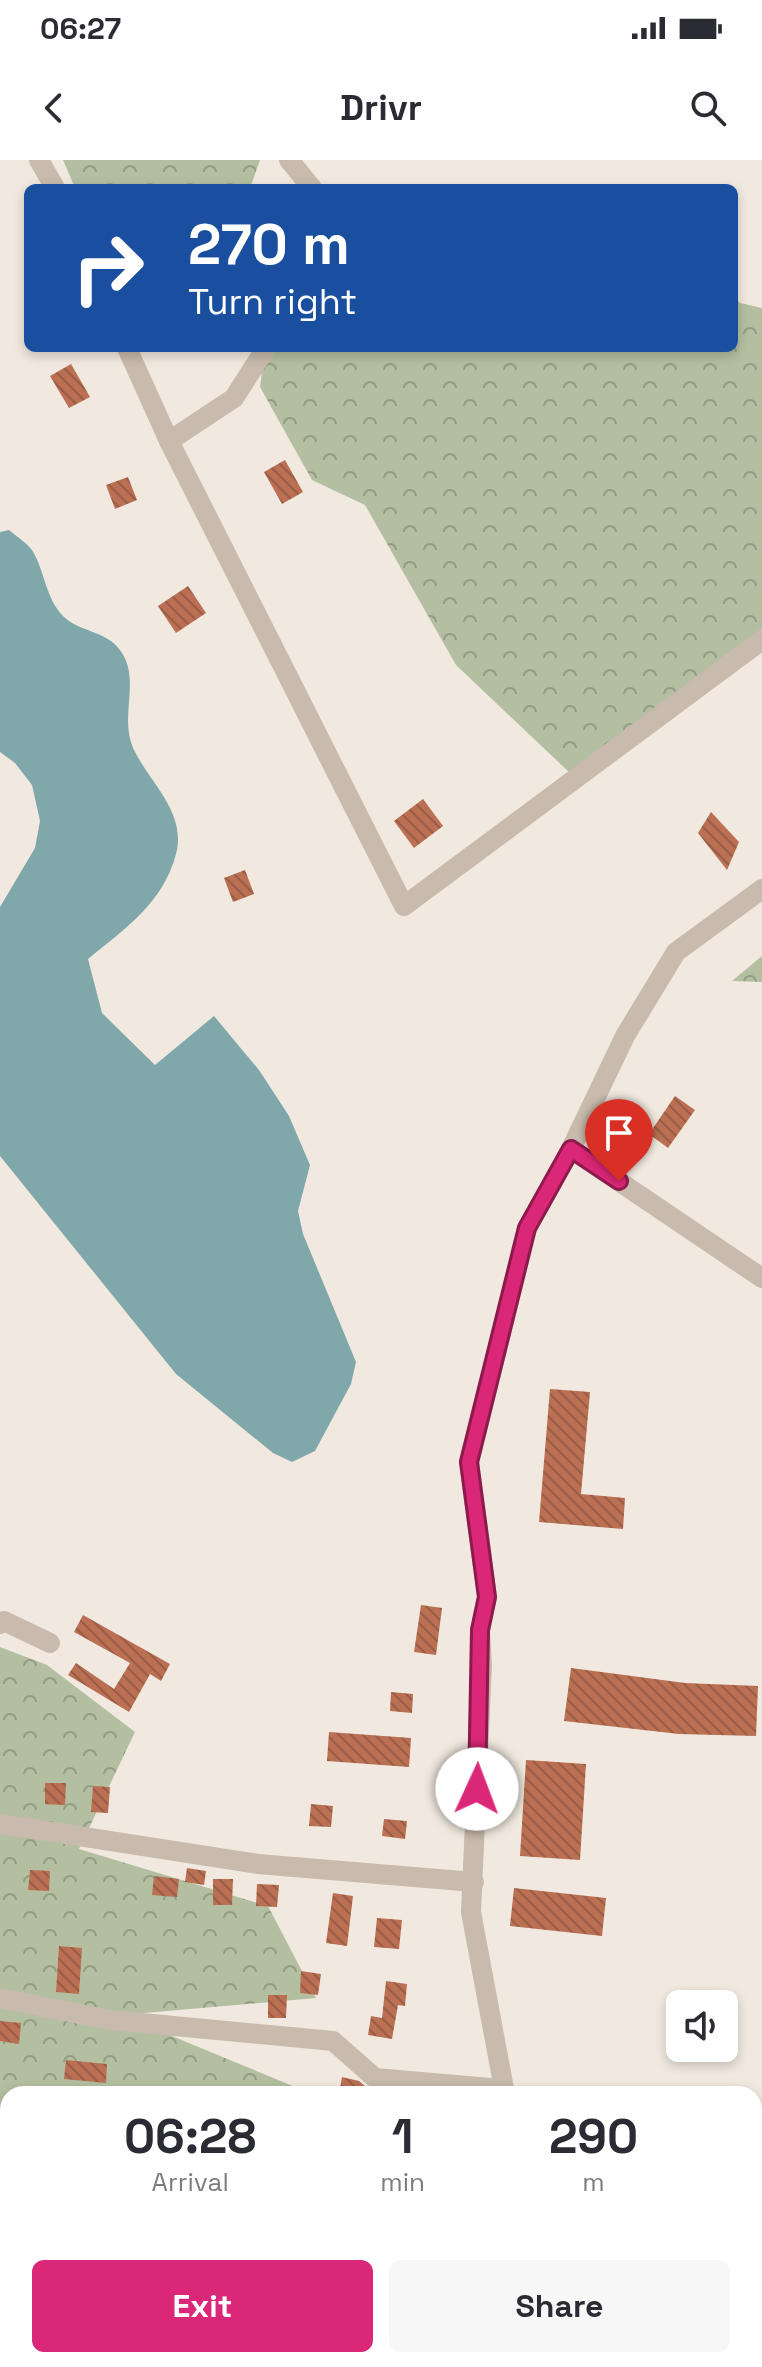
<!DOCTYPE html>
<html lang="en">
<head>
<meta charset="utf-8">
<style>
  :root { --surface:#fff; --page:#f7f7f7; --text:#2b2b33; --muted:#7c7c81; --accent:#db2777 }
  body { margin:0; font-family:"Space Grotesk",sans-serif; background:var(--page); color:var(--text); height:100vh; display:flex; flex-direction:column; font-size:30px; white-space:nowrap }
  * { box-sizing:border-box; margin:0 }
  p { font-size:26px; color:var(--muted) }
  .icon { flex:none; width:44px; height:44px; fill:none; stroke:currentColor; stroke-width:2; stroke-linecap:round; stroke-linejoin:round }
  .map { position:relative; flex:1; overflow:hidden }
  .sheet { position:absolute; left:0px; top:1926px; width:762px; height:282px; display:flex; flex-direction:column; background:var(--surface); border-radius:24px 24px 0 0; box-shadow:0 4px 12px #0003 }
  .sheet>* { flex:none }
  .top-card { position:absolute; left:24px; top:24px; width:714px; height:168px; border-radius:12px; box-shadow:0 4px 12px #0003; background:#1a4fa0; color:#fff; overflow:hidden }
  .controls { position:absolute; left:666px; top:1830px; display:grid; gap:16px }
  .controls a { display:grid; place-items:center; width:72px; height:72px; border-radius:12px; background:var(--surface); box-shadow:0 4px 12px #0003; font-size:40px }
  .pin { position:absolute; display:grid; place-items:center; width:68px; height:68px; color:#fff; margin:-82px -34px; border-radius:50% 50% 50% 0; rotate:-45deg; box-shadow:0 0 8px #0007 }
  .pin .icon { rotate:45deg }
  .me { position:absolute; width:88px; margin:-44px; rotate:2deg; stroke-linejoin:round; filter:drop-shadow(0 0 6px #0008) }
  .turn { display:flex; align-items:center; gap:28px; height:168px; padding:0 32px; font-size:36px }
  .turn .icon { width:104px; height:104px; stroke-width:2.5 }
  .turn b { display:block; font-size:56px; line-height:68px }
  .eta { display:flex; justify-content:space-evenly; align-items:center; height:136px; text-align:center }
  .eta b { font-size:48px; font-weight:800; line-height:56px }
  .action { display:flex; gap:16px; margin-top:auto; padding:16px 32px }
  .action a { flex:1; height:92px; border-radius:12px; background:var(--accent); color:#fff; font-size:32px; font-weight:800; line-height:92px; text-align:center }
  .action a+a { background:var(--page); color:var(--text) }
  .status { display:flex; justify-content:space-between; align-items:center; height:56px; padding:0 40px; background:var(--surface); direction:ltr }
  .status svg { height:22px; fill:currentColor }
  header { display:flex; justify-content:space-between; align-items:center; height:104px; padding:0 32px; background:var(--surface); font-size:36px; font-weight:800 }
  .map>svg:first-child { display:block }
</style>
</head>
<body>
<div class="status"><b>06:27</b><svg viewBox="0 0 49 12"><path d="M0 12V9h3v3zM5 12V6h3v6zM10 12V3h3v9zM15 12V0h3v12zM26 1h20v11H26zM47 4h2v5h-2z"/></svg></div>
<header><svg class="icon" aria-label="back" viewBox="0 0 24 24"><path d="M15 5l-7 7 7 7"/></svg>Drivr<svg class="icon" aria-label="search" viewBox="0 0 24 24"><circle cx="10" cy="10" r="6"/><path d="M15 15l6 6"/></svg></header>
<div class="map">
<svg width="762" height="2207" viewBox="0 0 762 2207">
  <defs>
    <pattern id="forest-crowns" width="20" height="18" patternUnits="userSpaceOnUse" patternTransform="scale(2)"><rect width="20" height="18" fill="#b3bfa0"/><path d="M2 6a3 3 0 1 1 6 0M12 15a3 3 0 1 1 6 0" fill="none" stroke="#929c83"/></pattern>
    <pattern id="building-back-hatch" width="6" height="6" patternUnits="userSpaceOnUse" patternTransform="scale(2)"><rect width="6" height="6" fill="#bb7053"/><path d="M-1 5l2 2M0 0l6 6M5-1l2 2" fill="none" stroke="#995c45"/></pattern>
  </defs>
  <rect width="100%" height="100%" fill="#f1e9df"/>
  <g fill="url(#forest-crowns)">
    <polygon points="63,0 260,0 250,28 75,28"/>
    <polygon points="734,137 740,143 762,148 762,469 570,613 456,505 365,345 312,320 260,227 265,188 734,188"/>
    <polygon points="762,796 762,822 732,821"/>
    <polygon points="0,1487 47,1505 135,1572 79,1689 268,1746 316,1838 121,1855 312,1934 8,1934 8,2024 0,2022"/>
  </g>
  <path fill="#80a8ab" d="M 9,370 C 16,376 27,383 32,390 C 45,411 45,437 63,456 C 79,472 107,471 120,490 C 142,520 118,556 134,590 C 150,623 187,653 176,694 C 163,743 126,768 88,799 L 102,853 L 155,905 L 214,856 L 259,910 L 289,956 L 310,1005 L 298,1051 L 303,1074 L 356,1202 L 351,1224 L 315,1291 L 292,1302 L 273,1293 L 176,1214 L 0,996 L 0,747 L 35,688 L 40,661 L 32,625 L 15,603 L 0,592 L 0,372 Z"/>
  <g fill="url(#building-back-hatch)">
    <polygon points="71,204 90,237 69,248 50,216"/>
    <polygon points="285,300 303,332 282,344 264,312"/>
    <polygon points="128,317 137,340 115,349 106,325"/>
    <polygon points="188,426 206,453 176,473 158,446"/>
    <polygon points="423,639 443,666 414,688 394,661"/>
    <polygon points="711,652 739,682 727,710 698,673"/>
    <polygon points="245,710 254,734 233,742 224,718"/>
    <polygon points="675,936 695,950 668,988 649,974"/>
    <polygon points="550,1229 590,1232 581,1334 625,1338 623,1369 539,1362"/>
    <polygon points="421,1445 442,1448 436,1495 414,1492"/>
    <polygon points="83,1455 170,1504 161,1521 150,1514 129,1552 68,1515 76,1503 114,1529 130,1503 74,1472"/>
    <polygon points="571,1508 685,1523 758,1526 756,1576 679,1574 564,1561"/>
    <polygon points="391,1532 413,1534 412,1553 390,1551"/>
    <polygon points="329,1572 411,1578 409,1607 327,1601"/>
    <polygon points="526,1600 586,1604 580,1700 520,1696"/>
    <polygon points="45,1623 66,1623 65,1645 45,1644"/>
    <polygon points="93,1626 110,1627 108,1653 91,1652"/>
    <polygon points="311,1644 333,1646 331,1667 309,1666"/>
    <polygon points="384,1659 407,1661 405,1679 382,1676"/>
    <polygon points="187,1708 206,1711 204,1725 185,1722"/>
    <polygon points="30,1710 50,1711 49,1731 28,1730"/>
    <polygon points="154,1716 179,1719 177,1737 152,1735"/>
    <polygon points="213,1719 233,1719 232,1745 213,1745"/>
    <polygon points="257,1724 279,1725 277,1747 256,1746"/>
    <polygon points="514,1728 606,1738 602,1776 510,1766"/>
    <polygon points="333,1733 353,1736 347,1786 326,1783"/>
    <polygon points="377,1758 402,1760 399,1789 374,1787"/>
    <polygon points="59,1786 82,1788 79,1834 56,1832"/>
    <polygon points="301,1811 321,1814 318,1835 300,1833"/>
    <polygon points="386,1821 407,1824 405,1846 398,1845 392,1879 368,1875 371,1856 382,1858"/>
    <polygon points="268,1835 287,1835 286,1858 268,1858"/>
    <polygon points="0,1861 21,1863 19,1884 0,1881"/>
    <polygon points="66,1900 107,1904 106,1923 64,1919"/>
    <polygon points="342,1917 359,1921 367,1928 366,1934 339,1934"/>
  </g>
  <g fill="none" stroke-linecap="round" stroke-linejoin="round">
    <g stroke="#c8baac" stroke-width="20">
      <polyline points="39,0 55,28"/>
      <polyline points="289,0 312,28"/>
      <polyline points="127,188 169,281 404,746 762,480"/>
      <polyline points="169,281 234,238 266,188"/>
      <polyline points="571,989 762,1118"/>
      <polyline points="0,1464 4,1461 50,1483"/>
      <polyline points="0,1664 258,1704 474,1722"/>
      <polyline points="0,1838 110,1860 333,1881 375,1918 502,1929"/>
      <polyline points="505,1934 471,1752 482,1505 480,1470 487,1437 469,1302 527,1068 571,989 625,876 676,792 762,729"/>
      <polyline points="0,2022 8,2023"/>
      <polyline points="510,2207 511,2200"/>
    </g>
  </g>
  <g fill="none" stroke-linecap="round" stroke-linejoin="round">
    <g stroke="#8e194d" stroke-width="20">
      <polyline id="route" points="477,1629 480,1470 487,1437 469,1302 527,1068 571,989 619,1021"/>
    </g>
    <use href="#route" stroke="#db2777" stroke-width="14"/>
  </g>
</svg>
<div class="controls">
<a><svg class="icon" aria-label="sound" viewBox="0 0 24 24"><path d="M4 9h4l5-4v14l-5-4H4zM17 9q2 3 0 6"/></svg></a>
</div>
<div class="pin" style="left:619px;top:1021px;background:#d93025"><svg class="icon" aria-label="arrive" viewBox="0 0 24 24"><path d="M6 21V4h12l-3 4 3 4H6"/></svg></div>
<svg class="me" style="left:477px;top:1629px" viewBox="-20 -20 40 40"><circle r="19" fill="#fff"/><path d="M0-13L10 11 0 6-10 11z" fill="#db2777"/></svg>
<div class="top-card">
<div class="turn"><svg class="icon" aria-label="right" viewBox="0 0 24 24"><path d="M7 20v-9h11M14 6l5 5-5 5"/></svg><div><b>270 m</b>Turn right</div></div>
</div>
<section class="sheet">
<div class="eta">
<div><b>06:28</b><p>Arrival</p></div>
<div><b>1</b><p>min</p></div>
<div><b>290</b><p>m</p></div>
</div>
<div class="action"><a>Exit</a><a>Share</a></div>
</section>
</div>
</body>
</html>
